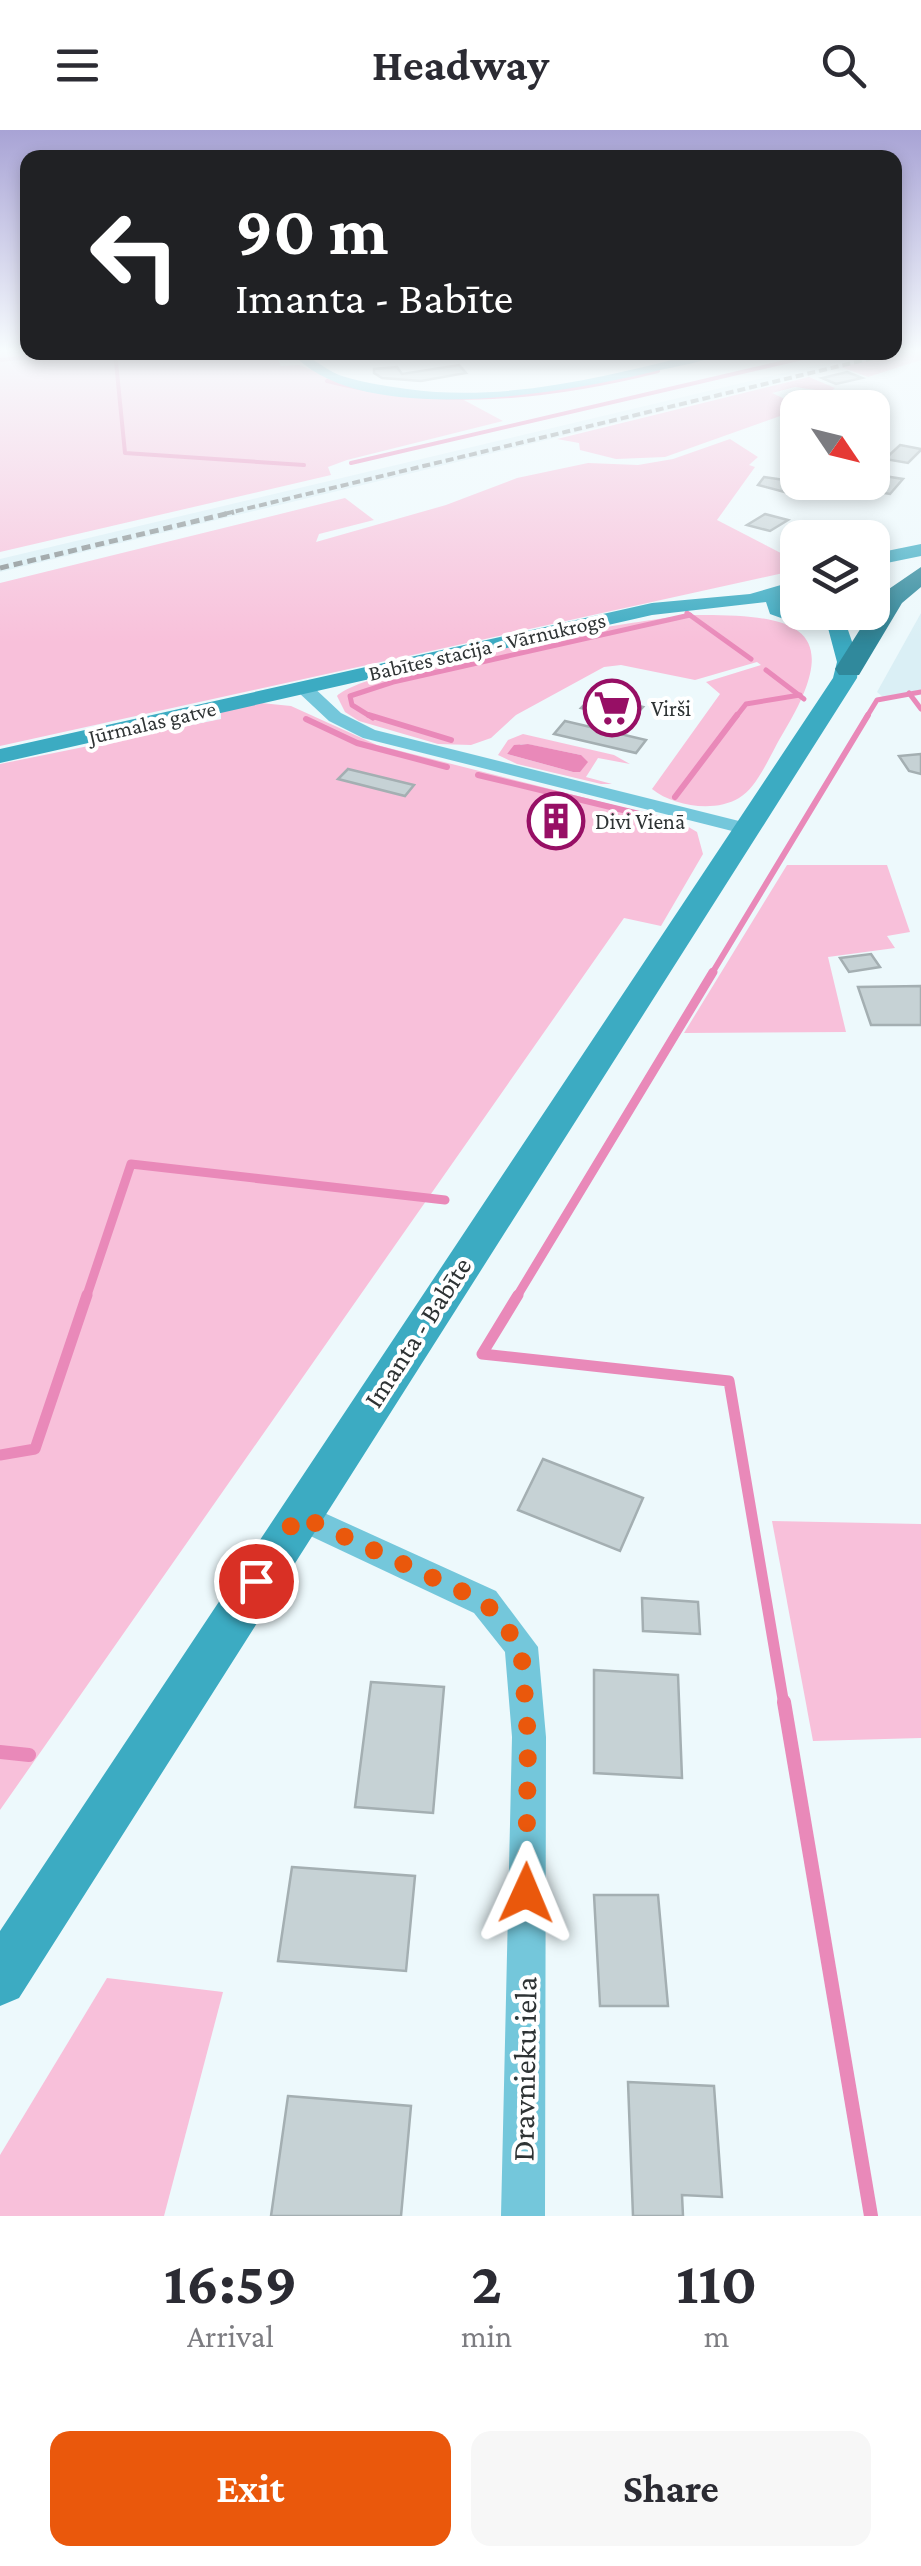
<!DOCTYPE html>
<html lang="en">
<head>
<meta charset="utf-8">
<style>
  :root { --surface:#fff; --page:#f7f7f7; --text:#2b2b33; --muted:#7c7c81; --accent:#ea580c }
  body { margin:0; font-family:"Crimson Pro",serif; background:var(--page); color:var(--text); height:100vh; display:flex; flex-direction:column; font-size:38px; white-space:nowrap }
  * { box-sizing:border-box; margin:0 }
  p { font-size:32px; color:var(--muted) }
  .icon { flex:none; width:55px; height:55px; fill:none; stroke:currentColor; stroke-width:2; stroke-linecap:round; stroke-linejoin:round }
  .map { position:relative; height:2086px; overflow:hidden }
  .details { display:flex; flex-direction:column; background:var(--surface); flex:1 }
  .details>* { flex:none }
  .guide { position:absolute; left:20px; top:20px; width:882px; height:210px; border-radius:20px; box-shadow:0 5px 15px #0003; background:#202124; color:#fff; overflow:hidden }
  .needle { width:65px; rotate:125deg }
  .fabs { position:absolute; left:780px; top:260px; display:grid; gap:20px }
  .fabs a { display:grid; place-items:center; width:110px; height:110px; border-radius:20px; background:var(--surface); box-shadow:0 5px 15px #0003; font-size:50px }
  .pin { position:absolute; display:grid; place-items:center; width:85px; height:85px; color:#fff; margin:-42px; border:5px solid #fff; border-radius:50%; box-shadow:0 2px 10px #0007 }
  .me { position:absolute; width:110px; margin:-55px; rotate:1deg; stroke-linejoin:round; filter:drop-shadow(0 0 8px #0008) }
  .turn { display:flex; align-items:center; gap:35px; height:210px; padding:0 50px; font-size:45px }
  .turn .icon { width:130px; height:130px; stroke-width:2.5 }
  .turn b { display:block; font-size:70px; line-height:85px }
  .eta { display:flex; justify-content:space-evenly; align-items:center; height:170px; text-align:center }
  .eta b { font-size:60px; font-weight:700; line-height:70px }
  .button { display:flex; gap:20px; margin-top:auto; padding:20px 50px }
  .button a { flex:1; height:115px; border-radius:20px; background:var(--accent); color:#fff; font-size:40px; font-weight:700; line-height:115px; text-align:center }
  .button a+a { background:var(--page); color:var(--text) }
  header { display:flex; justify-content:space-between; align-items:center; height:130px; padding:0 50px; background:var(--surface); font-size:45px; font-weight:700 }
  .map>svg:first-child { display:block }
</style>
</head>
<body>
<header><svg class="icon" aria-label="menu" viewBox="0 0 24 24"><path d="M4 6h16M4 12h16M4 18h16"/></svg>Headway<svg class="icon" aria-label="search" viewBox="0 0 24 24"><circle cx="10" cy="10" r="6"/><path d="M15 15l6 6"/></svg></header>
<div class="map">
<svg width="921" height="2086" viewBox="0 0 921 2086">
  <rect width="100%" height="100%" fill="#edf9fc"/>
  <g fill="#daeff5">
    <polygon points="909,221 400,346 0,442 0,429 813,236 875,223"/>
    <polygon points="921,483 921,560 883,567 877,562"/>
  </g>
  <g fill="#f8c0da" fill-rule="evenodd">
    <polygon points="0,221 275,223 281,236 299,235 359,258 462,269 503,291 347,330 328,337 331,345 0,422"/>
    <polygon points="909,221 921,221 921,230 868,247 841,237"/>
    <polygon points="809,247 835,258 830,262 795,257 772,263 785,269 819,266 822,271 665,327 616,329 580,320 579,313 557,309"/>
    <polygon points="730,309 758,327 749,335 755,337 717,390 798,432 797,440 0,616 0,453 345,368 374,390 319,404 316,412 446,375 517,348 588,333 638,335 673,329"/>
    <path d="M 694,485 C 798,484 848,497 782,605 C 771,623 758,657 739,668 C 714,683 673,676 652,659 L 720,564 L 706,552 L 761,535 L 757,532 L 695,550 L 621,535 L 604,537 L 516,585 L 491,608 L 471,615 L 438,614 L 359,591 L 345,582 L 337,566 C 366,537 641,488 694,485 Z"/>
    <polygon points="261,573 291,576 377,615 680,692 697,702 703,724 661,796 624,788 0,1680 0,634 221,589 221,582"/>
    <path d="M 523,604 L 614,625 L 630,634 L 598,628 L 586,647 L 612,654 L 601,654 L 517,634 L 498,625 L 508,610 ZM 521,614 L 527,614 L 581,625 L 573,642 L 507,624 Z"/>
    <polygon points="787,735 887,735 910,802 887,806 895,818 828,827 846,902 684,903"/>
    <polygon points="772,1391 921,1394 921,1608 813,1611"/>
    <polygon points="107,1848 223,1862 164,2086 0,2086 0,2025"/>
  </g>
  <polygon fill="#e989b9" points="528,614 581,625 588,632 580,642 573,642 507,624 514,615"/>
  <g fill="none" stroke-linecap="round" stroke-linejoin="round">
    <g stroke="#e989b9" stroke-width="4">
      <polyline points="115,222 125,323 304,335"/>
      <polyline points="0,230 76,222"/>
      <path d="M 327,251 C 440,279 546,269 658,241"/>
      <polyline points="351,333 828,222"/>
    </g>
    <g stroke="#e989b9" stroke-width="5">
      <polyline points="687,483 751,529"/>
      <polyline points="766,540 804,569"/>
      <polyline points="909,563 921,579"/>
      <polyline points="373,588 352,575 350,566 393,552 690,485"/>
      <polyline points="735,588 746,574 800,565"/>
      <polyline points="866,588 877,570 921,562"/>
    </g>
    <g stroke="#e989b9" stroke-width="6">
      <polyline points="369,585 451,610"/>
      <polyline points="306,589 357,613 447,637"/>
      <polyline points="478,645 660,689"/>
      <polyline points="675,667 737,585"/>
      <polyline points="711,845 868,585"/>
    </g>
    <g stroke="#e989b9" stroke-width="9">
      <polyline points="86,1168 131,1034 445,1070"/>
      <polyline points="516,1168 713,842"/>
    </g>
    <g stroke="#e989b9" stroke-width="11">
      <polyline points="518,1165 482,1224 729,1251 784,1575"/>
      <polyline points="0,1325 35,1319 87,1165"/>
    </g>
    <g stroke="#e989b9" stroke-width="14">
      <polyline points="784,1572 871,2086"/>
      <polyline points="0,1622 29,1625"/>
    </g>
  </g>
  <g fill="#c6d2d5" stroke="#a4afb2" stroke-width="2.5">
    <polygon points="459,235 466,243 421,251 382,248 374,243 374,239 397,237 402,244"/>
    <polygon points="847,242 862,248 836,254 822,248"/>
    <polygon points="900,315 921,319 921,320 908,333 885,329"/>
    <polygon points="884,346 903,349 890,364 872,361"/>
    <polygon points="764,347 798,352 804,353 796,365 758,355"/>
    <polygon points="765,384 788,390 770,401 747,395"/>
    <polygon points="594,565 643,577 631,590 581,578"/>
    <polygon points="565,591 646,610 636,623 554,604"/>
    <polygon points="921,624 921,644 909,641 899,626"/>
    <polygon points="348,639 414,655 405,666 338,649"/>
    <polygon points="542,680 579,690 569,702 532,692"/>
    <polygon points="871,824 880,837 849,842 840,828"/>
    <polygon points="921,856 921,895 871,895 858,857"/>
    <polygon points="543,1329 643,1368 620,1421 518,1380"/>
    <polygon points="642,1468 698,1472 700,1504 643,1501"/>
    <polygon points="594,1540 678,1545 682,1648 594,1643"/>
    <polygon points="371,1552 444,1557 433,1683 355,1677"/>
    <polygon points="292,1737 415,1746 406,1841 278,1831"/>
    <polygon points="594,1765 658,1765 668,1876 600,1876"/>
    <polygon points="628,1952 714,1956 722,2067 682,2065 683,2086 633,2086"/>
    <polygon points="288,1966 411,1976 401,2086 271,2086"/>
  </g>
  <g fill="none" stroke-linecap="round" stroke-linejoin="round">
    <g fill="#74c7db" fill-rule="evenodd">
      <path d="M 291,222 C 308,222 322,238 339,245 C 360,252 384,256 407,259 C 506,273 608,246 704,222 L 725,222 C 704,233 675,236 652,242 C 563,263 359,300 291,222 Z"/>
      <polygon points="298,554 310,554 341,583 375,600 751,694 754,698 744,704 363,608 329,591 298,562"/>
      <polygon points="298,1371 496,1461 538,1517 546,1607 545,2086 501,2086 512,1607 505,1522 474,1483 287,1395 283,1385 287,1375"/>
    </g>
    <g fill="#3cabc2" fill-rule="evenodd">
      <polygon points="921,414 921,426 872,436 872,424"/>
      <polygon points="798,450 798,463 787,466 788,476 816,485 864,482 848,500 859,532 857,548 19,1868 0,1876 0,1801 833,548 837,532 828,498 806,497 770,484 766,472 652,485 0,633 0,619 652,473 750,464"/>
    </g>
    <polygon fill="#30899c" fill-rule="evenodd" points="921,437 921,457 902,473 859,545 839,545 835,539 883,463"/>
    <polyline stroke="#838b8d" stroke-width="4" stroke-dasharray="8 4" stroke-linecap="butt" points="224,384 902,221"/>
    <polyline stroke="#838b8d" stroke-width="5" stroke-dasharray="9 5" stroke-linecap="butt" points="0,438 234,382"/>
  </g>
  <linearGradient id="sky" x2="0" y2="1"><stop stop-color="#a8a3d5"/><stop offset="0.43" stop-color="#f7fcfe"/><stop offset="1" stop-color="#f7fcfe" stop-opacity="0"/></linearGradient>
  <rect width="921" height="513" fill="url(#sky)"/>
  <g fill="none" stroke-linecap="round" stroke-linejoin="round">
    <polyline stroke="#ea580c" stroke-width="18" stroke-dasharray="0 32.4" points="256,1451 298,1385 485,1472 521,1517 528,1607 526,1763"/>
  </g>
  <defs>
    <g id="supermarket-ring" transform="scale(2.875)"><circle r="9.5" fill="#fff" stroke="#970f65" stroke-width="1.5"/><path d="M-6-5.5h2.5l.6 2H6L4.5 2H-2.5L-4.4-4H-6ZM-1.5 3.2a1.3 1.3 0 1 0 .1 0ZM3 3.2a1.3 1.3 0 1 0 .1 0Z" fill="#970f65"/></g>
    <g id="building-ring" transform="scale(2.875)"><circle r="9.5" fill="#fff" stroke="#970f65" stroke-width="1.5"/><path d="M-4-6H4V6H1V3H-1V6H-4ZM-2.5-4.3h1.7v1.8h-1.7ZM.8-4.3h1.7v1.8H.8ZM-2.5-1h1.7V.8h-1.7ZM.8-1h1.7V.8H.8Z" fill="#970f65"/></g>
  </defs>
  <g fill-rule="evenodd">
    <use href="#supermarket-ring" x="612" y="578"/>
    <use href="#building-ring" x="556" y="691"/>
  </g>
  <g text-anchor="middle" stroke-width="8" stroke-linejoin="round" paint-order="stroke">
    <g font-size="22" fill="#2e3334" stroke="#fff">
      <text transform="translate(487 516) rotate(-13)" y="8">Babītes stacija - Vārnukrogs</text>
      <text transform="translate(152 592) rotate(-13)" y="8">Jūrmalas gatve</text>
    </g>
    <g font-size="22" fill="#2e3334" stroke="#fff" text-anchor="start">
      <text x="651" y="586">Virši</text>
      <text x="595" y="699">Divi Vienā</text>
    </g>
    <g font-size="28" fill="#2e3334" stroke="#fff">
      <text transform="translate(417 1202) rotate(-57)" y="10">Imanta - Babīte</text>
    </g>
    <g font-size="32" fill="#2e3334" stroke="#fff">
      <text transform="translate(524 1939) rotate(-89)" y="11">Dravnieku iela</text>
    </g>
  </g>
</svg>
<div class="fabs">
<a><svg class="needle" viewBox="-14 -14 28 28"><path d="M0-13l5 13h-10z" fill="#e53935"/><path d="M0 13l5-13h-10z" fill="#7c7c81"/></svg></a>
<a><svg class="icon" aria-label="layers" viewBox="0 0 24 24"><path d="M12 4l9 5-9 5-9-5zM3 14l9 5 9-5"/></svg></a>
</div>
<div class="pin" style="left:256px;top:1451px;background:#d93025"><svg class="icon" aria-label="arrive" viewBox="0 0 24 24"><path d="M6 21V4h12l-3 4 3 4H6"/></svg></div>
<svg class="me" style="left:526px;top:1763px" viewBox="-20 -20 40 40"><path d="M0-17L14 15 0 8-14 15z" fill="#ea580c" stroke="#fff" stroke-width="4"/></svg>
<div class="guide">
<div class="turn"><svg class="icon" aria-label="left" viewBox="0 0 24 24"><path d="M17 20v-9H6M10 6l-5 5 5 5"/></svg><div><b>90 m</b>Imanta - Babīte</div></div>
</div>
</div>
<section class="details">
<div class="eta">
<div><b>16:59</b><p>Arrival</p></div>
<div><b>2</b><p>min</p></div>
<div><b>110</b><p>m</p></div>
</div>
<div class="button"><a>Exit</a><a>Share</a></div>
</section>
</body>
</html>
